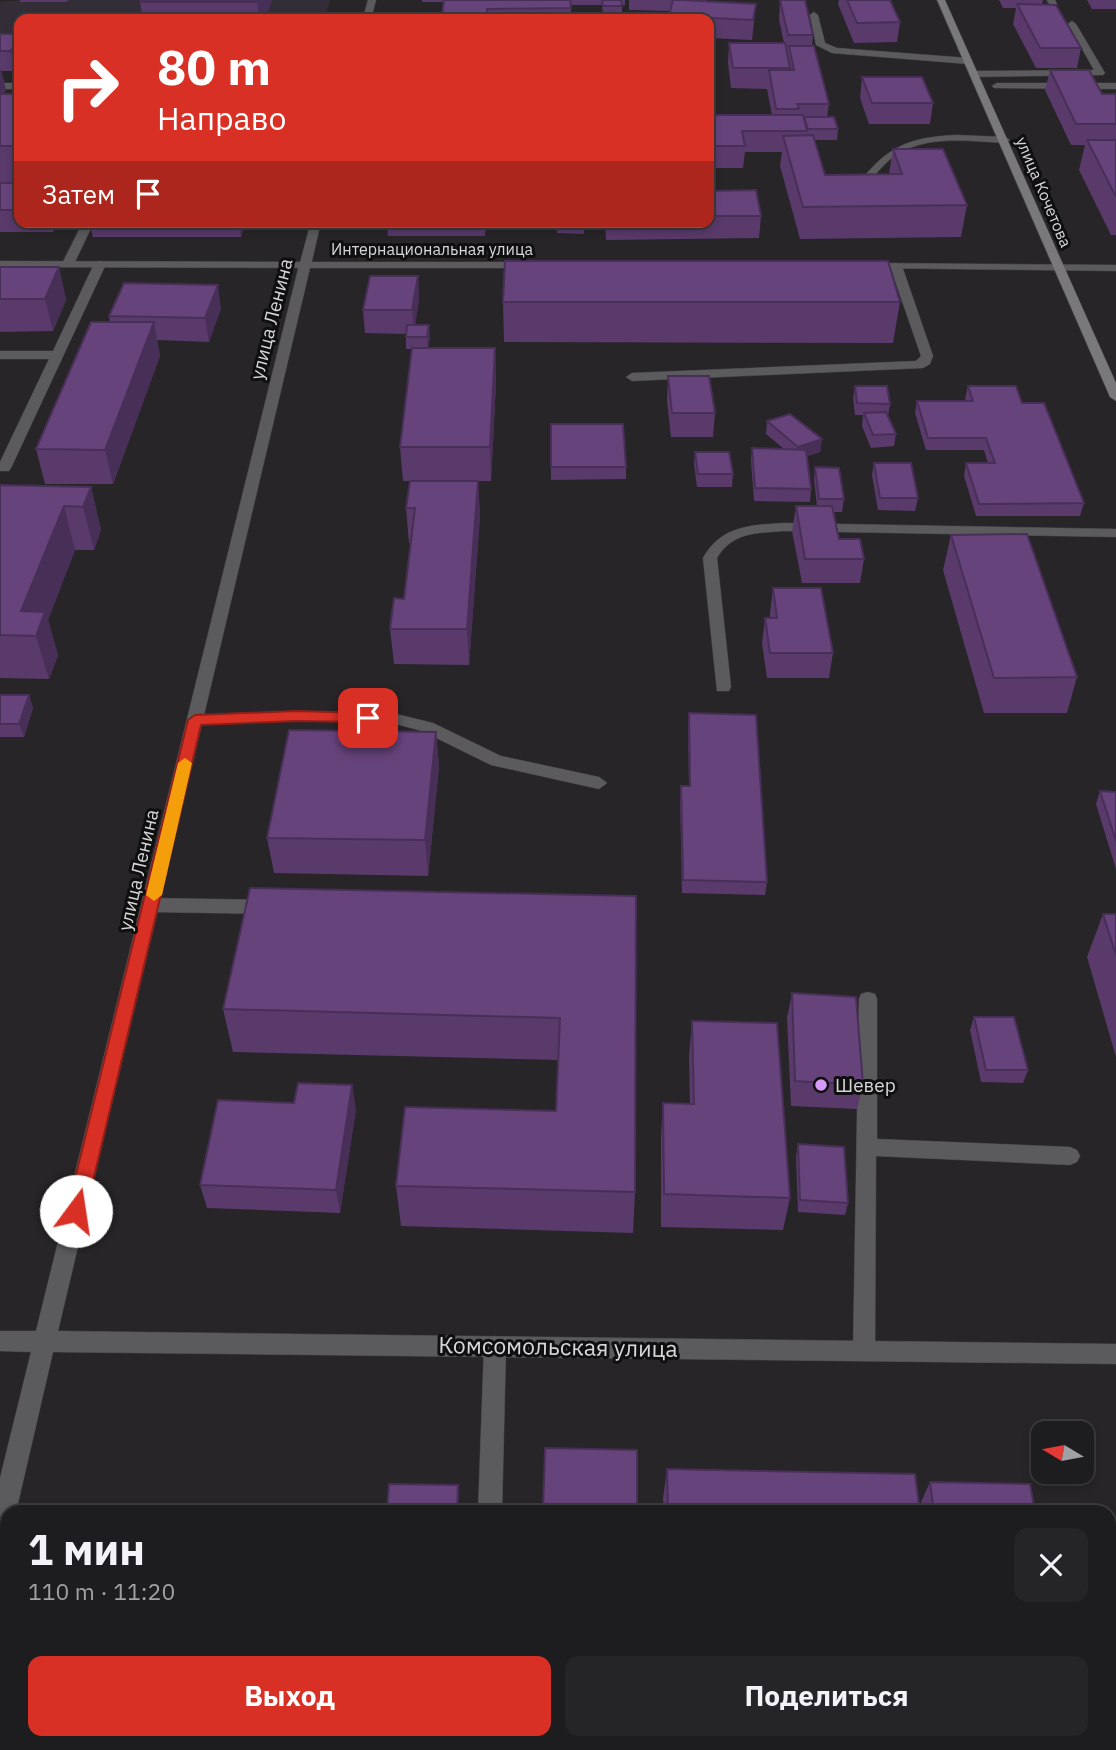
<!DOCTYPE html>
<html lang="ru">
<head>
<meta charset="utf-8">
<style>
  :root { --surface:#1d1c1e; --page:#252527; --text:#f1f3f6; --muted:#a0a1a4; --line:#3b3a3c; --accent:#d93025 }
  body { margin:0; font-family:"IBM Plex Sans",sans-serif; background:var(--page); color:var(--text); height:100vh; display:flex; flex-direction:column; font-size:26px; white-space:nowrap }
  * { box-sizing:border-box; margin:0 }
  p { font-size:23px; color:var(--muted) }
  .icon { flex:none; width:38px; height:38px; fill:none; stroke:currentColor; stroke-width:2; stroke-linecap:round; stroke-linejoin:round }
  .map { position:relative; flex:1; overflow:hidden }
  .panel { position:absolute; left:0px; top:1505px; width:1116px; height:245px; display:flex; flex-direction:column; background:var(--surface); border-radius:21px 21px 0 0; box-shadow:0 4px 10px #0003,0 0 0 2px var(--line) }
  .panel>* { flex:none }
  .top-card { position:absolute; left:14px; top:14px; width:700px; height:214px; border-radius:14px; box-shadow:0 4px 10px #0003,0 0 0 2px var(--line); background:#d93025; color:#fff; overflow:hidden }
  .needle { width:46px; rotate:280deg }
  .fabs { position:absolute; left:1031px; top:1421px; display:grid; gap:14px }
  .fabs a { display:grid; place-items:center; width:63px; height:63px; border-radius:14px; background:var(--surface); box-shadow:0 4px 10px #0003,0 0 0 2px var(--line); font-size:35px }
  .pin { position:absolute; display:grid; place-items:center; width:60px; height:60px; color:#fff; margin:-30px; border-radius:14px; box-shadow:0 4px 10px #0006 }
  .me { position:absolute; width:77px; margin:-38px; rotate:14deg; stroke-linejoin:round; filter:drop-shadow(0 0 5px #0008) }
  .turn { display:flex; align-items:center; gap:24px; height:147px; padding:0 28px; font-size:32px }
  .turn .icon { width:91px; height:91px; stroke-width:2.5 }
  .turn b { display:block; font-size:49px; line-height:60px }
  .then { display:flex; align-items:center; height:66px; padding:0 28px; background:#0003; gap:14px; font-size:26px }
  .round { display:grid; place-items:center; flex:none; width:74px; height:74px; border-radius:14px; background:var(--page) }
  .overview { display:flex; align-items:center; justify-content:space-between; height:119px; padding:0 28px }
  h1 { font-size:42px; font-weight:700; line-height:52px }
  .button { display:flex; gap:14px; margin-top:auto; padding:14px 28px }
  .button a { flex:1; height:80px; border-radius:14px; background:var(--accent); color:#fff; font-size:28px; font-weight:700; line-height:80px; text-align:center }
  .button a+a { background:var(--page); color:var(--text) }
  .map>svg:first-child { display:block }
</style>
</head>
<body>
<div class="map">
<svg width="1116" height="1750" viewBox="0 0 1116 1750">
  <rect width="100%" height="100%" fill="#272528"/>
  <polygon fill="#322d36" points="21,0 330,0 324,19 19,19 19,54 0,53 0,2"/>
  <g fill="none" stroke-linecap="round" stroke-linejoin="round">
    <g stroke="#434144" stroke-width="1">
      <g id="service">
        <polygon points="1047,0 1055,0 1057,4 1050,6"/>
        <polygon points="814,12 818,15 825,43 837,48 968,58 973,61 968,64 832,53 816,45 810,15"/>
        <polygon points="1072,21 1076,24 1105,73 1103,75 974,77 969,74 974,71 1094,70 1068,24"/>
        <rect x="0" y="83" width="19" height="6"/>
        <polygon points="997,83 1116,83 1116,89 994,88 992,86"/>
        <path d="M 957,135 L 1005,137 L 1010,140 L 1005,143 C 965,141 917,133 885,164 C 876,173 868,184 861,194 L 852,192 C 883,150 903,137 957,135 Z"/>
        <polygon points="83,222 94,222 74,264 64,266 62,264"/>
        <polygon points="100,261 106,264 11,468 9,471 0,471 0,462 49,359 0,359 0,351 53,351 94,264"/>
        <polygon points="896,263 902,266 933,356 930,364 923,368 632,381 626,377 632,373 916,361 921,356 890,266"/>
        <path d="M 784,523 L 1116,529 L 1116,537 L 784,531 C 757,533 732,532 717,558 L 731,687 L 729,691 L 717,691 L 703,558 C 721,526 750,525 784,523 Z"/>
        <polygon points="296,711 392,713 433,723 501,756 599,777 607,783 599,789 491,765 422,731 392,723 296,721 195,725 187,720 195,715"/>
        <polygon points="151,898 270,900 276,902 279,907 276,912 270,914 151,912 145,910 142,905 145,900"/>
        <polygon points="868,992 875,994 877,999 877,1139 1070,1147 1077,1150 1080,1156 1077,1162 1070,1165 876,1156 875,1351 872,1358 864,1361 856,1358 853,1351 859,999 861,994"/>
        <polygon points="495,1336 503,1339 506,1346 502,1512 478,1512 484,1346 487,1339"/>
        <rect x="470" y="1743" width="26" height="7"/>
        <polygon points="847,1743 874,1743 877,1750 850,1750"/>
      </g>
    </g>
    <g stroke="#434144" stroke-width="1">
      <g id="minor">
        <polygon points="368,0 376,0 371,19 363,19"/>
        <polygon points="311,222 321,222 311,265 305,268 0,267 0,261 300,262"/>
      </g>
    </g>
    <g stroke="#434144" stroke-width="1">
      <g id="tertiary">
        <polygon points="305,262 528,262 534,265 528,268 310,268 58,1331 1116,1344 1116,1364 53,1352 16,1512 7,1512 7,1536 0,1539 0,1478 31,1352 0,1351 0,1331 36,1331 299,265"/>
        <polygon points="868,263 1116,265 1116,271 864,268 864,264"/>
      </g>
    </g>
    <g stroke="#434144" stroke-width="1">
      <polygon id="secondary" points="937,0 945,0 1116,383 1116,401 1110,397"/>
    </g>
    <use href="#service" fill="#5b5a5c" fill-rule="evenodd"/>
    <use href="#minor" fill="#5b5a5c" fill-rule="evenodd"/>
    <use href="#tertiary" fill="#5b5a5c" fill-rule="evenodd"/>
    <use href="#secondary" fill="#79787a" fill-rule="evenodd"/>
  </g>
  <g fill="#593a6b">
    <polygon points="20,0 68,0 67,2 20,2"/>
    <polygon points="272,0 265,19 143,19 140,2"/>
    <polygon points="422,0 625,0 625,5 622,5 622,16 603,16 602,5 571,5 571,19 414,19 442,16 444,2 422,2"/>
    <polygon points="629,0 707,0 707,1 756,4 752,40 709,38 709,19 669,19 670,11 629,10"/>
    <polygon points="780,0 813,35 812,46 829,104 827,117 838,129 837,140 815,140 825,175 889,174 893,149 967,205 961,237 800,239 780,166 782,152 745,152 743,168 709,168 709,115 772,115 767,89 731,88 728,63 729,43 784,43 779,20"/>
    <polygon points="839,0 890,0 900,22 897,42 854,43 838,4"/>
    <polygon points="999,0 1043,0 1042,5 1081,48 1077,68 1036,68 1013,24 1016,8 1003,8"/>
    <polygon points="1087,0 1116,0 1116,9 1092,9"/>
    <polygon points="0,34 19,34 16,71 1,71 6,90 3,94 19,94 19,222 58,222 53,232 0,232"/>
    <polygon points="1050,70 1102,94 1116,94 1116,235 1111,235 1079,170 1085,145 1071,145 1045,90"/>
    <polygon points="862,77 933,103 930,124 869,124 860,98"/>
    <polygon points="709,191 761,216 759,238 606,240 605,222 709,222"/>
    <polygon points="89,222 245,222 241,237 93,237"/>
    <polygon points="387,222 486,222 485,236 388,236"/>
    <polygon points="557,222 584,222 584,234 557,233"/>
    <polygon points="0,267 59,267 66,300 53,331 0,332"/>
    <polygon points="418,276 419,299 415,325 430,337 428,348 495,348 496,382 491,481 403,481 400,447 412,349 406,349 406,334 365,333 363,310"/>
    <polygon points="503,302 900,302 893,343 504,342"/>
    <polygon points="221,308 209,342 157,340 160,356 113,484 45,484 36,449 110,322 109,316"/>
    <polygon points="668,376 715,413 713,437 671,437 667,400"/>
    <polygon points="855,386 890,404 888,416 896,434 894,446 871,448 862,426 863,415 855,415 853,398"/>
    <polygon points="968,386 1022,403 1084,503 1080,516 976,516 964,476 966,463 988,463 984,450 926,450 915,413 917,401 966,401 965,399"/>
    <polygon points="767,421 822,439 820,452 807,456 811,489 810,502 754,501 751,461 752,448 784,449 766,434"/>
    <polygon points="551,424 626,467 626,479 551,480"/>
    <polygon points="695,452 733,474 732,487 697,487 694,464"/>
    <polygon points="874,463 918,498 915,511 878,510 872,475"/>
    <polygon points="815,467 844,499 842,512 833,512 839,539 864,559 860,583 802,583 792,531 796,506 817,506 814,480"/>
    <polygon points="478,481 480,516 469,665 394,664 390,629 404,599 410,543 409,543 406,508"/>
    <polygon points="0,485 91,487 101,530 94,550 75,550 48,620 58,655 49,679 0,678"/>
    <polygon points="951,535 1077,677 1067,713 984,713 943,570"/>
    <polygon points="773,588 833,653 829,678 767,678 762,643 765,618 770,618 770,613"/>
    <polygon points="0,695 29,695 33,708 24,737 0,737"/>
    <polygon points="689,713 767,882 765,895 682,893 680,799 681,786 689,786 688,727"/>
    <polygon points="436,732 439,767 428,876 274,873 267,838"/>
    <polygon points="1100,791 1116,792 1116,869 1096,804"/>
    <polygon points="636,896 635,1192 633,1233 401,1226 396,1186 556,1111 558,1060 233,1052 223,1009"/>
    <polygon points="1103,914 1116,914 1116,1057 1087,957"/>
    <polygon points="792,993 863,1085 857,1109 791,1106 787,1018"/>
    <polygon points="974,1017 1028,1070 1023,1083 981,1082 970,1030"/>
    <polygon points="692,1021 790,1198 783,1230 661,1227 661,1137 663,1103 690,1104 689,1056"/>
    <polygon points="356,1109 340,1213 207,1208 200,1185"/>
    <polygon points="798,1144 848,1203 845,1215 798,1212 796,1157"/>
    <polygon points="667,1469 920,1512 664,1512 663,1498"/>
    <polygon points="930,1482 1035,1512 923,1512 921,1502"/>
  </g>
  <g fill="#482f57">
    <polygon points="258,0 272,0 265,19 259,19 257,2"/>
    <polygon points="19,36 19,65 16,71 11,51"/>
    <polygon points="0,67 6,90 0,100"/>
    <polygon points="51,222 58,222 53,232"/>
    <polygon points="238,222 245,222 241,237"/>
    <polygon points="59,267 66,300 53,331 45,299"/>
    <polygon points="418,276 419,299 414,334 412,310"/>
    <polygon points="218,285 221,308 209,342 205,318"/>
    <polygon points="154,322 160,356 113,484 105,450"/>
    <polygon points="429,325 430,337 428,349 427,337"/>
    <polygon points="495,348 496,382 491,481 490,447"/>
    <polygon points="822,439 820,452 797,460 798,447"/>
    <polygon points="478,481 480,516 469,665 467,629"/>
    <polygon points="91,487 101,530 94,550 83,507"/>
    <polygon points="64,506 75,550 48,620 58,655 49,679 36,636 21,611"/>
    <polygon points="29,695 33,708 24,737 19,724"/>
    <polygon points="436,732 439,767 428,876 425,840"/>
    <polygon points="352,1085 356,1109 340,1213 336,1190"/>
    <polygon points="458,1485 459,1496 458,1512 457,1512"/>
  </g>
  <g fill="#67437c" stroke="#482f57" stroke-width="2">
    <polygon points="141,0 258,0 257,2 140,2"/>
    <polygon points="444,0 570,0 571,8 487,9 487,19 414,19 414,17 442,16"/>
    <polygon points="602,0 621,0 622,6 603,6"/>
    <polygon points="673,0 682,0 756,4 753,20 669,16"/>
    <polygon points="780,0 805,0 813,35 788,35"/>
    <polygon points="847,0 890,0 900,22 857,23"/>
    <polygon points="1017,4 1056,5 1081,48 1040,48"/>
    <polygon points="0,34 19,34 19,36 11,51 0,51"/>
    <polygon points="729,43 785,43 790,68 733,68"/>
    <polygon points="789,46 814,46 829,104 797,104 799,109 776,109 769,70 794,70"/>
    <polygon points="1050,70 1089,70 1102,94 1116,94 1116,124 1076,124"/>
    <polygon points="862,77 922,77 933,103 872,103"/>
    <rect x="0" y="94" width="19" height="52"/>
    <polygon points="709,115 803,115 807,131 742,131 745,146 709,146"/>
    <polygon points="804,117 834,117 838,129 808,129"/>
    <polygon points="813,135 825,175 902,174 893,149 943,149 967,205 803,207 783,136"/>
    <polygon points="1087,140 1116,140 1116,197"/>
    <rect x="0" y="183" width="19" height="27"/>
    <polygon points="756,190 761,216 709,216 709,191"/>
    <polygon points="505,261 888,261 900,302 503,302"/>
    <polygon points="0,267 59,267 45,299 0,299"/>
    <polygon points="370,276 418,276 412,310 363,310"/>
    <polygon points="124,283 218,285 205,318 109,316"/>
    <polygon points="91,322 154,322 105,450 36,449"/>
    <polygon points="407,325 429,325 427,337 406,337"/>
    <polygon points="412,348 495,348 490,447 400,447"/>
    <polygon points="668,376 709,376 715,413 672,413"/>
    <polygon points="855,386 887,386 890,404 857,403"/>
    <polygon points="968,386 1016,386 1022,403 1044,403 1084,503 979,504 966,463 995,463 986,438 928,438 917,401 973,401"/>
    <polygon points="886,412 896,434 873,435 864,413"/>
    <polygon points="790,414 822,439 798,447 767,421"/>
    <polygon points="551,424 623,424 626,467 551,467"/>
    <polygon points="752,448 806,450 811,489 755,488"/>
    <polygon points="695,452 729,452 733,474 698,474"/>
    <polygon points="874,463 911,463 918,498 880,498"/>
    <polygon points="815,467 839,468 844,499 819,499"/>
    <polygon points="410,481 478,481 467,629 390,629 394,598 404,599 415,508 406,508"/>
    <polygon points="0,485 91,487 83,507 64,506 21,611 45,612 36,636 0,635"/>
    <polygon points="796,506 832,506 839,539 860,539 864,559 805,559"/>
    <polygon points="1027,534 1077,677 994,678 951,535"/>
    <polygon points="773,588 821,588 833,653 770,653 765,618 777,618"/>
    <polygon points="0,695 29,695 19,724 0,724"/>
    <polygon points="689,713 756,715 767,882 683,880 681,786 690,786"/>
    <polygon points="289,730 436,732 425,840 267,838"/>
    <polygon points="1100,791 1116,792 1116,841"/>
    <polygon points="250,888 636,896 635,1192 396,1186 405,1107 556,1111 560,1018 223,1009"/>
    <polygon points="1103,914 1116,914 1116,955"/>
    <polygon points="792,993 856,997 863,1085 795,1081"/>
    <polygon points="974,1017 1014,1017 1028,1070 986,1070"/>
    <polygon points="692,1021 777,1023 790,1198 664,1194 663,1103 694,1104"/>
    <polygon points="298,1083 352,1085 336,1190 200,1185 218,1100 294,1103"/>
    <polygon points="798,1144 844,1147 848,1203 800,1200"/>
    <polygon points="545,1448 637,1450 637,1512 543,1512"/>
    <polygon points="667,1469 915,1474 920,1512 668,1512"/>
    <polygon points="930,1482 1030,1484 1035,1512 934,1512"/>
    <polygon points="389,1484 458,1485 457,1512 387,1512"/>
    <polygon points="155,1506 219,1506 218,1512 154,1512"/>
  </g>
  <polygon fill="#d93025" stroke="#8d1f18" stroke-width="2" points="296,711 368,713 375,718 368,722 296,721 201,725 86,1211 83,1217 76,1220 70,1217 67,1211 188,720 195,715"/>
  <polygon fill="#f59e0b" points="185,758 192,763 162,895 154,901 146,895 178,763"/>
  <circle fill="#d69bf9" stroke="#0f0f10" stroke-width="2.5" cx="821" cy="1085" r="7"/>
  <g text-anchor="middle" stroke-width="6" stroke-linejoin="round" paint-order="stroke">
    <g font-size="16" fill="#d7d6d8" stroke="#0f0f10">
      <text transform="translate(1044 192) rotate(67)" y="6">улица Кочетова</text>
      <text x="432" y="255">Интернациональная улица</text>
    </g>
    <g font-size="19" fill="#d7d6d8" stroke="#0f0f10">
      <text transform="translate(271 319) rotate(-76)" y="7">улица Ленина</text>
      <text transform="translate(138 870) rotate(-77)" y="7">улица Ленина</text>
    </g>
    <g font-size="19" fill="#d7d6d8" stroke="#0f0f10" text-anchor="start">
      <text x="835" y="1092">Шевер</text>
    </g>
    <g font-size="23" fill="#d7d6d8" stroke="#0f0f10">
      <text transform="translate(558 1347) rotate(1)" y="8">Комсомольская улица</text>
    </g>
  </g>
</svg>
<div class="fabs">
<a><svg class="needle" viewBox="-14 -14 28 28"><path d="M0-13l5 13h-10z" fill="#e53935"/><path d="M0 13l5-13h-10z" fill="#a0a1a4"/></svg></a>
</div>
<div class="pin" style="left:368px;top:718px;background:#d93025"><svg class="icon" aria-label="arrive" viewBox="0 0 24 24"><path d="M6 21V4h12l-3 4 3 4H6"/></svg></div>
<svg class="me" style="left:76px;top:1211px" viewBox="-20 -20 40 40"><circle r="19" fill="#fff"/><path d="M0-13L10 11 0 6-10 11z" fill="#d93025"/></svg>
<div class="top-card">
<div class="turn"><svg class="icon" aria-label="right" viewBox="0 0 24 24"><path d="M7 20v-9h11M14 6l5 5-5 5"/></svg><div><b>80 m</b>Направо</div></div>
<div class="then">Затем<svg class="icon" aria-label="arrive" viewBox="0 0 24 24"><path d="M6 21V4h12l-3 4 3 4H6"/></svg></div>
</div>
<section class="panel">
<div class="overview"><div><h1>1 мин</h1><p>110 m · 11:20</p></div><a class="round"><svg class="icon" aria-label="close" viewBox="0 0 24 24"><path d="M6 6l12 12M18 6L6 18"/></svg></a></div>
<div class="button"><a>Выход</a><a>Поделиться</a></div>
</section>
</div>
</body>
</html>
